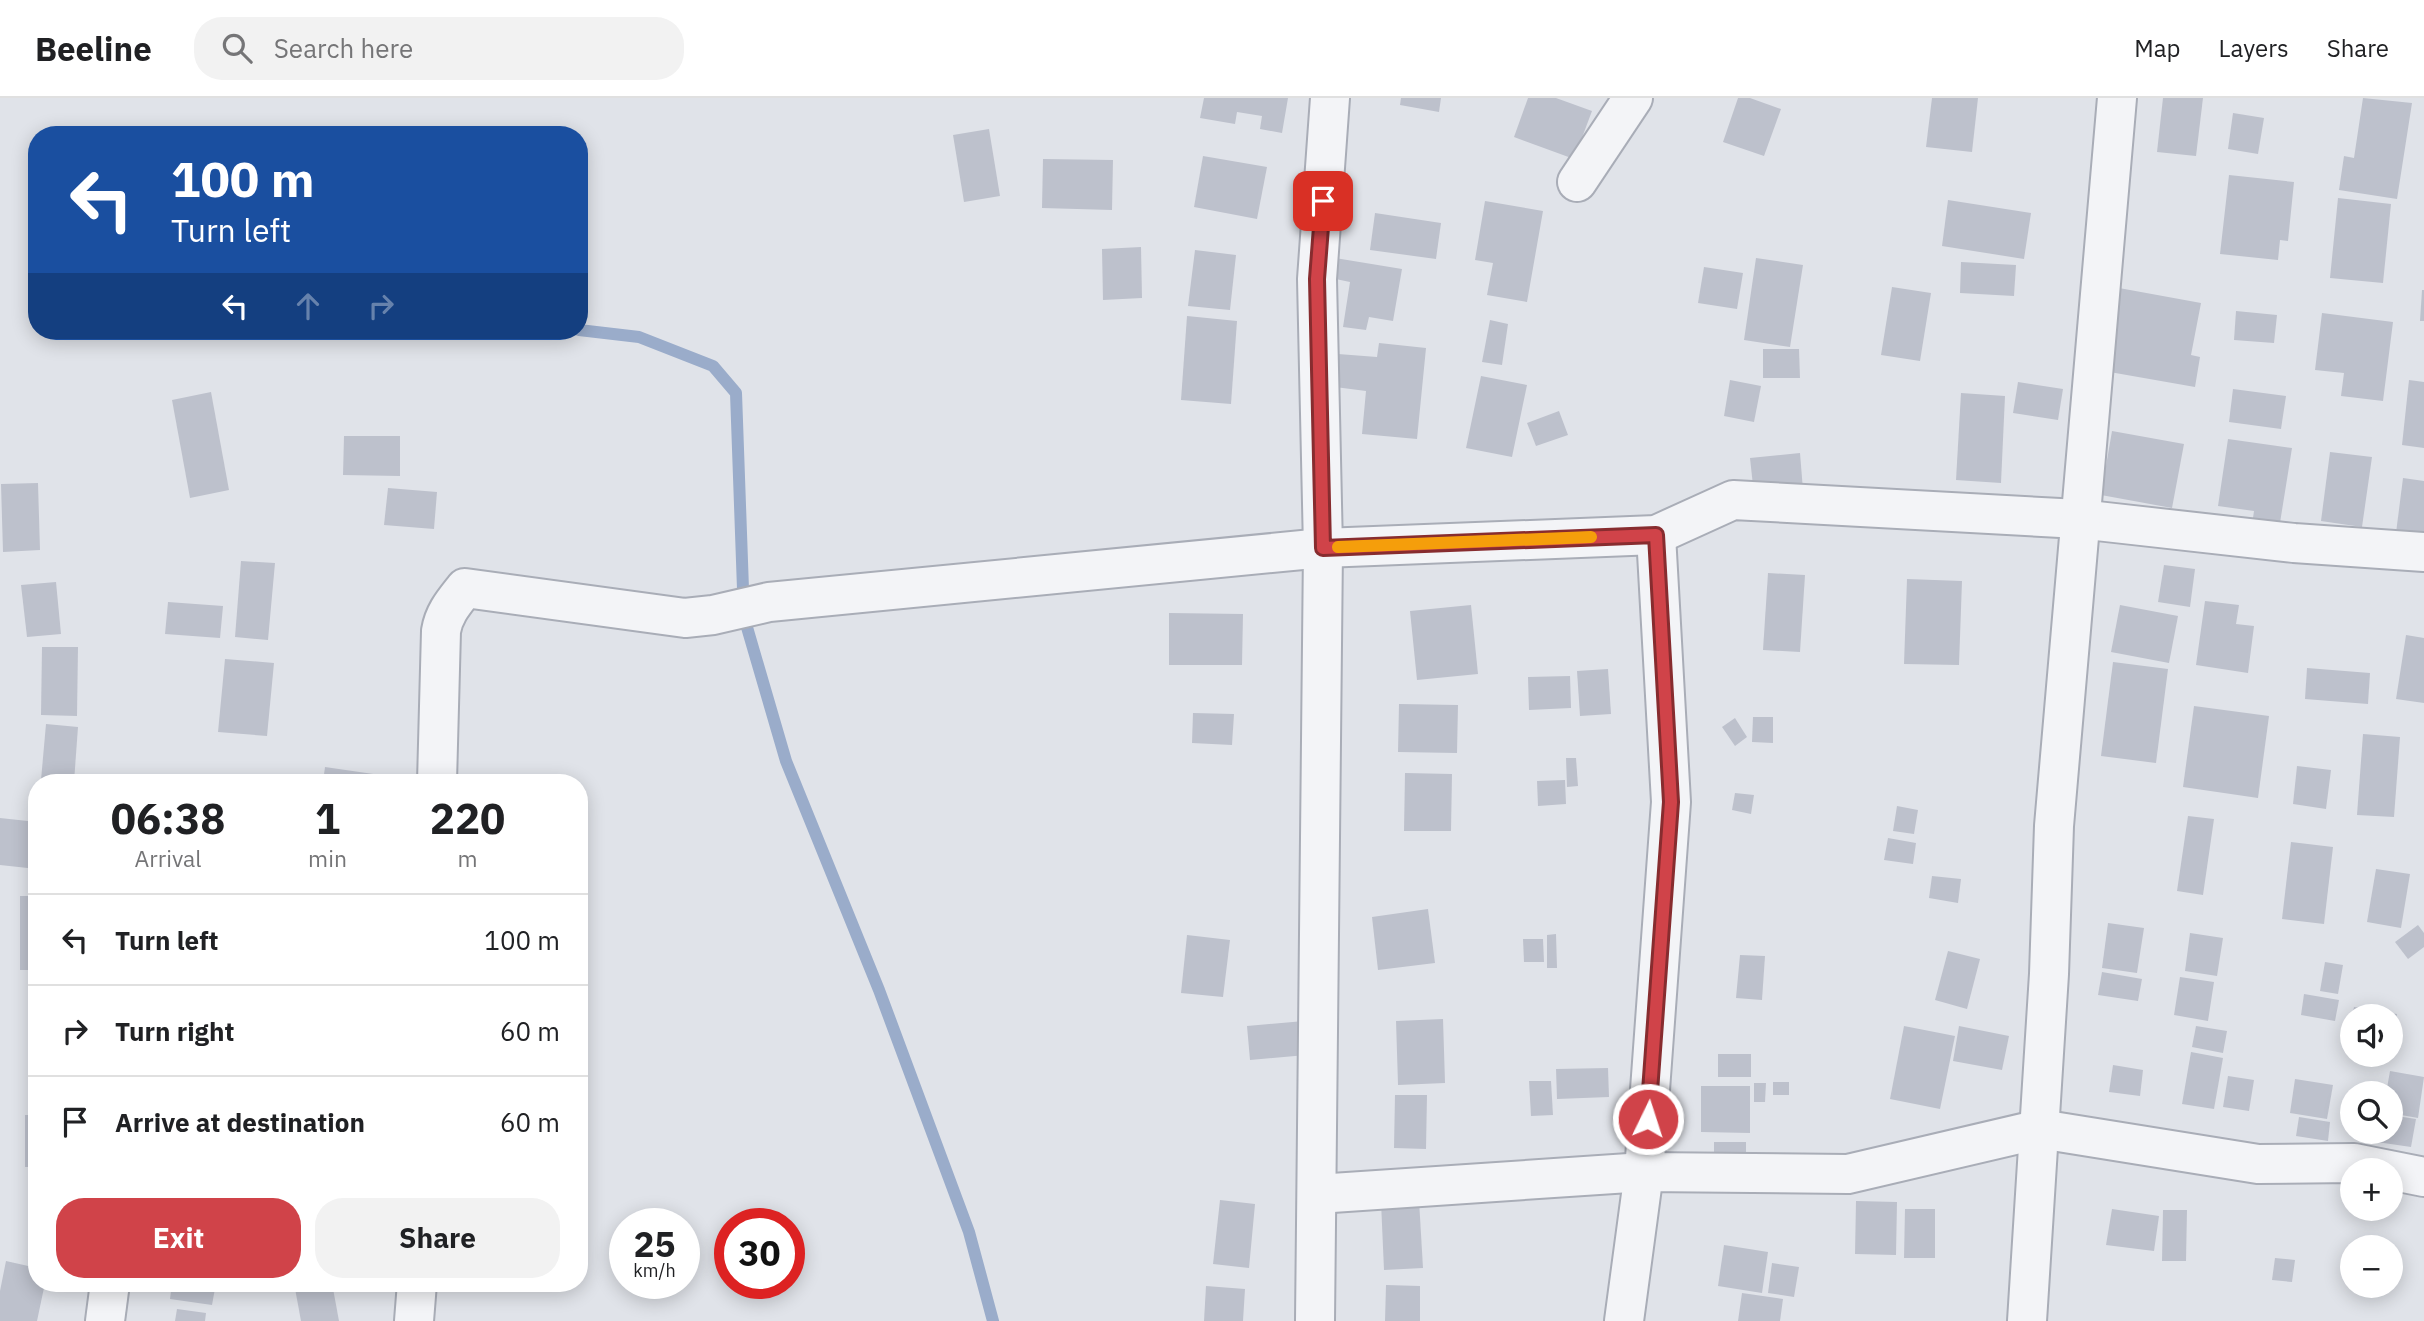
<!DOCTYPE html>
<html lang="en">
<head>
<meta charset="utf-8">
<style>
  :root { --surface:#fff; --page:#f2f2f2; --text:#202124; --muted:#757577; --line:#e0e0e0; --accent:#d04349 }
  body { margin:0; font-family:"IBM Plex Sans",sans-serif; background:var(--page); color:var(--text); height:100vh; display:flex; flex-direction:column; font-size:26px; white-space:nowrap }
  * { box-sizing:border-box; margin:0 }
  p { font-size:23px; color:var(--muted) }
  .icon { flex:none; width:38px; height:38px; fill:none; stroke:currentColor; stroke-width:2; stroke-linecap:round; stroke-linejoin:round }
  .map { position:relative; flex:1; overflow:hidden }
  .drawer { position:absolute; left:28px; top:676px; width:560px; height:518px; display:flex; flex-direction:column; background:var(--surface); border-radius:28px; box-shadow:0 4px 18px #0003 }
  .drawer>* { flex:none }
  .guide { position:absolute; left:28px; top:28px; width:560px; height:214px; border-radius:28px; box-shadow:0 4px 18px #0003; background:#1a4fa0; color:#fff; overflow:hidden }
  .tools { position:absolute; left:2340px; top:906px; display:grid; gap:14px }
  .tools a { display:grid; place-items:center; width:63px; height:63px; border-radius:50%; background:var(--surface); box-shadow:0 4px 18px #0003; font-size:35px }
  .speed { position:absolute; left:609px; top:1110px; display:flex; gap:14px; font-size:35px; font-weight:700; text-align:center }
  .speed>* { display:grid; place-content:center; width:91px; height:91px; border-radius:50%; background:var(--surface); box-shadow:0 4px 18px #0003; line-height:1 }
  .speed small { font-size:18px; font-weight:400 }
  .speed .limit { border:10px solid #d22; background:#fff; color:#111 }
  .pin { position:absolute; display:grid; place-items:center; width:60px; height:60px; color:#fff; margin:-30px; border-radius:14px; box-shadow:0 4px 10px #0006 }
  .me { position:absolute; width:77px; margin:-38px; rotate:4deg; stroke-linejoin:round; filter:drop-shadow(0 0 5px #0008) }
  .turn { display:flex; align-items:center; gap:24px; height:147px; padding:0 28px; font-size:32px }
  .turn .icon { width:91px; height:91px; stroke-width:2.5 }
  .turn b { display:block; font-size:49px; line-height:60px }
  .lanes { display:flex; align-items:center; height:66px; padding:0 28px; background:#0003; justify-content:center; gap:35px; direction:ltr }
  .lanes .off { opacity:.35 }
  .eta { display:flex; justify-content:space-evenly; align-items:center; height:119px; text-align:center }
  .eta b { font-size:42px; font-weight:700; line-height:49px }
  .button { display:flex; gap:14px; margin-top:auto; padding:14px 28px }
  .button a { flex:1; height:80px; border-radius:28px; background:var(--accent); color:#fff; font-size:28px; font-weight:700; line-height:80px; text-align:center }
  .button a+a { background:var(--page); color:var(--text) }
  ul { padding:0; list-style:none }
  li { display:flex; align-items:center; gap:21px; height:91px; padding:0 28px; border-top:2px solid var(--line) }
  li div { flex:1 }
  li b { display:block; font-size:26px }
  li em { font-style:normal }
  header { display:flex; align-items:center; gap:42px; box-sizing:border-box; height:98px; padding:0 35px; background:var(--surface); border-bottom:2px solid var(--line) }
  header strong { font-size:33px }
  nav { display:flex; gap:38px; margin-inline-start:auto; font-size:24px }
  .search { width:490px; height:63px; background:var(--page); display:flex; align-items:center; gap:18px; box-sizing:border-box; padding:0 24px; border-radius:28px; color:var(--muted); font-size:26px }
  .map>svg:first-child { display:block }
</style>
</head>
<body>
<header>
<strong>Beeline</strong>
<div class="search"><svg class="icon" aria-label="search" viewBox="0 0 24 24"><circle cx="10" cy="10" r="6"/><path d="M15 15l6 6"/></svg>Search here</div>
<nav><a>Map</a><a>Layers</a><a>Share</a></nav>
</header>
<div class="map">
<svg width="2424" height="1223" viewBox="0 0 2424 1223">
  <rect width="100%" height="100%" fill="#e0e3e9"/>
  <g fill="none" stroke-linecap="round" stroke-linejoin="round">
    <polyline stroke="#9aacca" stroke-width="12" points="579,232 639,239 713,268 736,295 744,519 786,663 879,892 969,1134 993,1223"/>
  </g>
  <g fill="#bdc1cc">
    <polygon points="1204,0 1288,0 1282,35 1260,31 1262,18 1237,14 1235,26 1200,20"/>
    <polygon points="1401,0 1441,0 1439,14 1400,7"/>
    <polygon points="1528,0 1556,0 1592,13 1574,61 1514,39"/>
    <polygon points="1738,0 1750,0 1781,11 1764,58 1723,44"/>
    <polygon points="1932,0 1978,0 1972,54 1926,49"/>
    <polygon points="2163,0 2203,0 2196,58 2157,54"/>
    <polygon points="2363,0 2412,5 2397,101 2339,92 2344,58 2354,60"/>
    <polygon points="2233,15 2264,20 2258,56 2228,51"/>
    <polygon points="989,31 1000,98 964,104 953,37"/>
    <polygon points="1203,58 1267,69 1257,121 1194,109"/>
    <polygon points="1043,61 1113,62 1112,112 1042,110"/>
    <polygon points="2229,77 2294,84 2288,143 2280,142 2278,162 2220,156"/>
    <polygon points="2338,100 2391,106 2383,185 2330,180"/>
    <polygon points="1948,102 2031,115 2024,161 1942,148"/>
    <polygon points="1485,103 1543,113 1527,204 1487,197 1493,165 1475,162"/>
    <polygon points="1375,115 1441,125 1436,161 1370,152"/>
    <polygon points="1141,149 1142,200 1103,202 1102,151"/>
    <polygon points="1195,152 1236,157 1230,212 1188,208"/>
    <polygon points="1329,159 1402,171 1393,223 1369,219 1366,232 1343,229 1350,184 1326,179"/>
    <polygon points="1756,160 1803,167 1790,249 1744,242"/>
    <polygon points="1961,164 2016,167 2014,198 1960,195"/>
    <polygon points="1704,169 1743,175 1737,211 1698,205"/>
    <polygon points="1892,189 1931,195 1920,263 1881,257"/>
    <polygon points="2119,190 2201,205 2191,257 2200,259 2195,289 2104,273"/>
    <polygon points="2422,192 2424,192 2424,223 2420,223"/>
    <polygon points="2236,213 2277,217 2274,245 2234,242"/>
    <polygon points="2322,215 2393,224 2383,303 2341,298 2344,275 2315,272"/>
    <polygon points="1187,218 1237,223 1231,306 1181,302"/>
    <polygon points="1490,222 1508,226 1502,267 1482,264"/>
    <polygon points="1379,245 1426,250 1417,341 1362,336 1366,293 1335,289 1338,256 1377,259"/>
    <polygon points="1763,251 1799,251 1800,280 1763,280"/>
    <polygon points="1481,278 1527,287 1512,359 1466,350"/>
    <polygon points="1730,282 1761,288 1754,324 1724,318"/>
    <polygon points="2409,282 2424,284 2424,350 2402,347"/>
    <polygon points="2018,284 2063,291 2058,322 2013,315"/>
    <polygon points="2233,291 2286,298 2281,331 2229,324"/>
    <polygon points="211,294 229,392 190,400 172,302"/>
    <polygon points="1961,295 2005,298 2001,385 1956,382"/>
    <polygon points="1559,313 1568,337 1536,348 1527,325"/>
    <polygon points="2112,333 2184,346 2172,410 2101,397"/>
    <polygon points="344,338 400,338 400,378 343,377"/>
    <polygon points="2228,341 2292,350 2279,431 2252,427 2254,413 2218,408"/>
    <polygon points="2330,354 2372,359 2362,429 2321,423"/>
    <polygon points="1800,355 1803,392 1754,397 1750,360"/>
    <polygon points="2403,380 2424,383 2424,439 2396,435"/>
    <polygon points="38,385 40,452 3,454 1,386"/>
    <polygon points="388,390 437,394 434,431 384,427"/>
    <polygon points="241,463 275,465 268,542 235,539"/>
    <polygon points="2164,467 2195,471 2190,509 2158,504"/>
    <polygon points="1768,475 1805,477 1800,554 1763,552"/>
    <polygon points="1907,481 1962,483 1959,567 1904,566"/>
    <polygon points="56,484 61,536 27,539 21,487"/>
    <polygon points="2205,503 2239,507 2236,526 2254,528 2248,575 2196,567"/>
    <polygon points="168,504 223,508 220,540 165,536"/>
    <polygon points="1471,507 1478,576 1417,582 1410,513"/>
    <polygon points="2120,507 2178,518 2169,565 2111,554"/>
    <polygon points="1169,515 1243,516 1242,567 1169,567"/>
    <polygon points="2406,537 2424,540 2424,605 2396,601"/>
    <polygon points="42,549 78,549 77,618 41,617"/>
    <polygon points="225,561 274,565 267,638 218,634"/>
    <polygon points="2113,564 2168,571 2156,665 2101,658"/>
    <polygon points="2307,570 2370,575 2368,606 2305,601"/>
    <polygon points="1608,571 1611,616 1580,618 1577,573"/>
    <polygon points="1570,578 1571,610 1529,612 1528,579"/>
    <polygon points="1399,606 1458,607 1457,655 1398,654"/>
    <polygon points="2194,608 2269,618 2258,700 2183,689"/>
    <polygon points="1193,615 1234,616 1232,647 1192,645"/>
    <polygon points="1753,619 1773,619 1773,645 1752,644"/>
    <polygon points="1735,620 1747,639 1735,648 1722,629"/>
    <polygon points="46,626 78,629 74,684 41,682"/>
    <polygon points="2363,636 2400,639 2394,719 2357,717"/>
    <polygon points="1566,660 1576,660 1578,688 1567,689"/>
    <polygon points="2297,668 2331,672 2326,711 2293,706"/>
    <polygon points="325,669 387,678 386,684 323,684"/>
    <polygon points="1405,675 1452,676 1451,733 1404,733"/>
    <polygon points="1565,682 1566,706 1538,708 1537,683"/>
    <polygon points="1735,695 1754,697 1751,716 1732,712"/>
    <polygon points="1897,708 1918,712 1914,736 1893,733"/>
    <polygon points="2188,718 2214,721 2203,797 2177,793"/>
    <polygon points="0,720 37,724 37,771 0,767"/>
    <polygon points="1888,740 1916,745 1913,766 1884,762"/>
    <polygon points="2291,744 2333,749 2324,826 2282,821"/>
    <polygon points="2376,771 2410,776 2401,830 2367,824"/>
    <polygon points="1932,778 1961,781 1958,805 1929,800"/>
    <rect x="20" y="798" width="17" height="74"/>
    <polygon points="1428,811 1435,865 1378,872 1372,819"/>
    <polygon points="2108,825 2144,830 2137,875 2102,870"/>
    <polygon points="2418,827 2424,835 2424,849 2408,861 2395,844"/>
    <polygon points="2190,835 2223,840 2217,878 2185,873"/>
    <polygon points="1556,836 1557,870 1547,870 1547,837"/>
    <polygon points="1187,837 1230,842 1223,899 1181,895"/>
    <polygon points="1523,841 1543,841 1544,864 1524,864"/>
    <polygon points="1948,853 1980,861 1967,911 1935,902"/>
    <polygon points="1740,857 1765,858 1762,902 1736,900"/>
    <polygon points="2325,864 2343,867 2338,896 2320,893"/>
    <polygon points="2102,874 2142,881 2138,903 2098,897"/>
    <polygon points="2180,879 2214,884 2208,923 2174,917"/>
    <polygon points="2304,896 2339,902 2335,923 2301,917"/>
    <polygon points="2354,909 2397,916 2392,942 2390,919 2352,919"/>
    <polygon points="1443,921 1445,985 1398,987 1396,923"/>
    <polygon points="1304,923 1306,957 1250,962 1247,928"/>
    <polygon points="1904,928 1955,938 1940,1011 1890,1001"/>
    <polygon points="1959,928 2009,938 2002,972 1953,963"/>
    <polygon points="2196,928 2227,933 2223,955 2192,949"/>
    <polygon points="2191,954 2223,960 2214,1011 2182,1006"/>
    <rect x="1718" y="956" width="33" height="23"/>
    <polygon points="2113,967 2143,972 2140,998 2109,994"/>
    <polygon points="1608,970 1609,999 1557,1001 1556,971"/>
    <polygon points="2390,973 2424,979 2418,1020 2390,1015 2390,996 2386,996"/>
    <polygon points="2228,978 2254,982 2249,1013 2223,1009"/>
    <polygon points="2295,981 2333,987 2327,1021 2290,1015"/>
    <polygon points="1529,983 1551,983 1553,1017 1531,1018"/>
    <rect x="1773" y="984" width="16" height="13"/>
    <polygon points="1754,985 1766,985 1765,1004 1754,1004"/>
    <polygon points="1701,988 1750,988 1750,1035 1701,1034"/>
    <polygon points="1395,997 1427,997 1426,1051 1394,1050"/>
    <rect x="25" y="1017" width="12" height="52"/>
    <polygon points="2390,1017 2416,1021 2411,1049 2377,1044 2379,1034 2390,1034"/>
    <polygon points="2299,1019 2330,1024 2328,1043 2296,1038"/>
    <rect x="1714" y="1044" width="32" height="20"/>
    <polygon points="1220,1102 1255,1106 1249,1170 1213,1166"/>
    <polygon points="1419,1102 1423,1170 1384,1172 1381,1104"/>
    <polygon points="1856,1103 1897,1104 1896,1157 1855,1156"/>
    <polygon points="1905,1111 1935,1111 1935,1160 1904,1160"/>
    <polygon points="2112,1111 2159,1118 2154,1153 2106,1147"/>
    <polygon points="2163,1112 2187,1112 2186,1163 2162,1163"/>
    <polygon points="1724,1147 1768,1154 1762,1195 1718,1188"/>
    <polygon points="2275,1160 2295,1162 2292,1184 2272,1182"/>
    <polygon points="6,1163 37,1170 37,1185 45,1185 37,1223 0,1223 0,1193"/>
    <polygon points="1772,1165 1799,1169 1794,1199 1768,1195"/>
    <polygon points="172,1185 216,1185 212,1207 170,1201"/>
    <polygon points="294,1185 332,1185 339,1223 301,1223"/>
    <polygon points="1386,1187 1420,1188 1420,1223 1385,1223"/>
    <polygon points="1206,1188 1245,1191 1243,1223 1204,1223"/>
    <polygon points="1742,1195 1783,1201 1780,1223 1738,1223"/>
    <polygon points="177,1211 206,1215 205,1223 175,1223"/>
  </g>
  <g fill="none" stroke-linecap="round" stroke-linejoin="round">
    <g stroke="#a9adb7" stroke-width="42">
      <g id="minor">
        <polyline points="1577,84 1633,0"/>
        <path d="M 437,684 L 441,533 C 444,515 454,504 465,490 L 685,520 L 713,517 L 769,504 L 1323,450 L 1656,437 L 1733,402 L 2079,421 L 2294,445 L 2424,454"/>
        <polyline points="1317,1096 1644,1074 1848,1076 2040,1031 2258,1066 2354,1065 2424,1079"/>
        <polyline points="105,1223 110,1185"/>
        <polyline points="414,1223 417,1185"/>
        <polyline points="1315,1223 1323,450 1317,181 1330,0"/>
        <polyline points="1624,1223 1644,1074 1671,704 1656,437"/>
        <polyline points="2027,1223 2049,876 2054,728 2117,0"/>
      </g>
    </g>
    <use href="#minor" stroke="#f3f4f7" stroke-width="38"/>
  </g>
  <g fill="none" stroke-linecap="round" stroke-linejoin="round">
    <g stroke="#872c2f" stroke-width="18">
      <polyline id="route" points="1323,103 1317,181 1323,450 1656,437 1671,704 1648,1021"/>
    </g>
    <use href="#route" stroke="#d04349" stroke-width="12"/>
    <polyline stroke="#f59e0b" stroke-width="12" points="1338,449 1591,439"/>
  </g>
</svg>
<div class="tools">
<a><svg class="icon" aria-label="sound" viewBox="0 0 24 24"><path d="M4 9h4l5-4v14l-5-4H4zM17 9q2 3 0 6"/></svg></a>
<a><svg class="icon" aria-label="search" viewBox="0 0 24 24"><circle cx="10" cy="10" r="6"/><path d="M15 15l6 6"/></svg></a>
<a>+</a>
<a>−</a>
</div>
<div class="speed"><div>25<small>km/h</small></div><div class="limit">30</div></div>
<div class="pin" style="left:1323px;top:103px;background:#d93025"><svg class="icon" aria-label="arrive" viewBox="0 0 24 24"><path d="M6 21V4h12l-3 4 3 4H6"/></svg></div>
<svg class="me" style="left:1648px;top:1021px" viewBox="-20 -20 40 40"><circle r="17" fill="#d04349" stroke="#fff" stroke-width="3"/><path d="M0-11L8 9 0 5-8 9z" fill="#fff"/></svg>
<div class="guide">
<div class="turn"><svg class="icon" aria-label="left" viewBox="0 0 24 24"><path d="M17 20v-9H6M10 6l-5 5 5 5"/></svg><div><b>100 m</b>Turn left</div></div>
<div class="lanes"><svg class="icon" aria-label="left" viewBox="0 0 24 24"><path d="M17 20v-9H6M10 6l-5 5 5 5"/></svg><svg class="icon off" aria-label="ahead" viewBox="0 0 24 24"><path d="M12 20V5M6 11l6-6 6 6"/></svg><svg class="icon off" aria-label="right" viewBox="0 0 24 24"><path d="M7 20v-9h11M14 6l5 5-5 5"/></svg></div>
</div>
<section class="drawer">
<div class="eta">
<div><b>06:38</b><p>Arrival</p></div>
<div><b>1</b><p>min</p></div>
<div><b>220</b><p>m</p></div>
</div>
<ul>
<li><svg class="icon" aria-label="left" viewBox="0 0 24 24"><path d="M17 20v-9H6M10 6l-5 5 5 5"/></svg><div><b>Turn left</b></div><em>100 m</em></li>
<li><svg class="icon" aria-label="right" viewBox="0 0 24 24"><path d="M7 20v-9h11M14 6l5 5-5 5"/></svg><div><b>Turn right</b></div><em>60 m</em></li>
<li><svg class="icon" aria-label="arrive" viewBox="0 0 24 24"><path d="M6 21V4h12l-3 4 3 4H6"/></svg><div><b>Arrive at destination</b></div><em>60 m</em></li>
</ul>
<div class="button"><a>Exit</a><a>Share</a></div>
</section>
</div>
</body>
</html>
